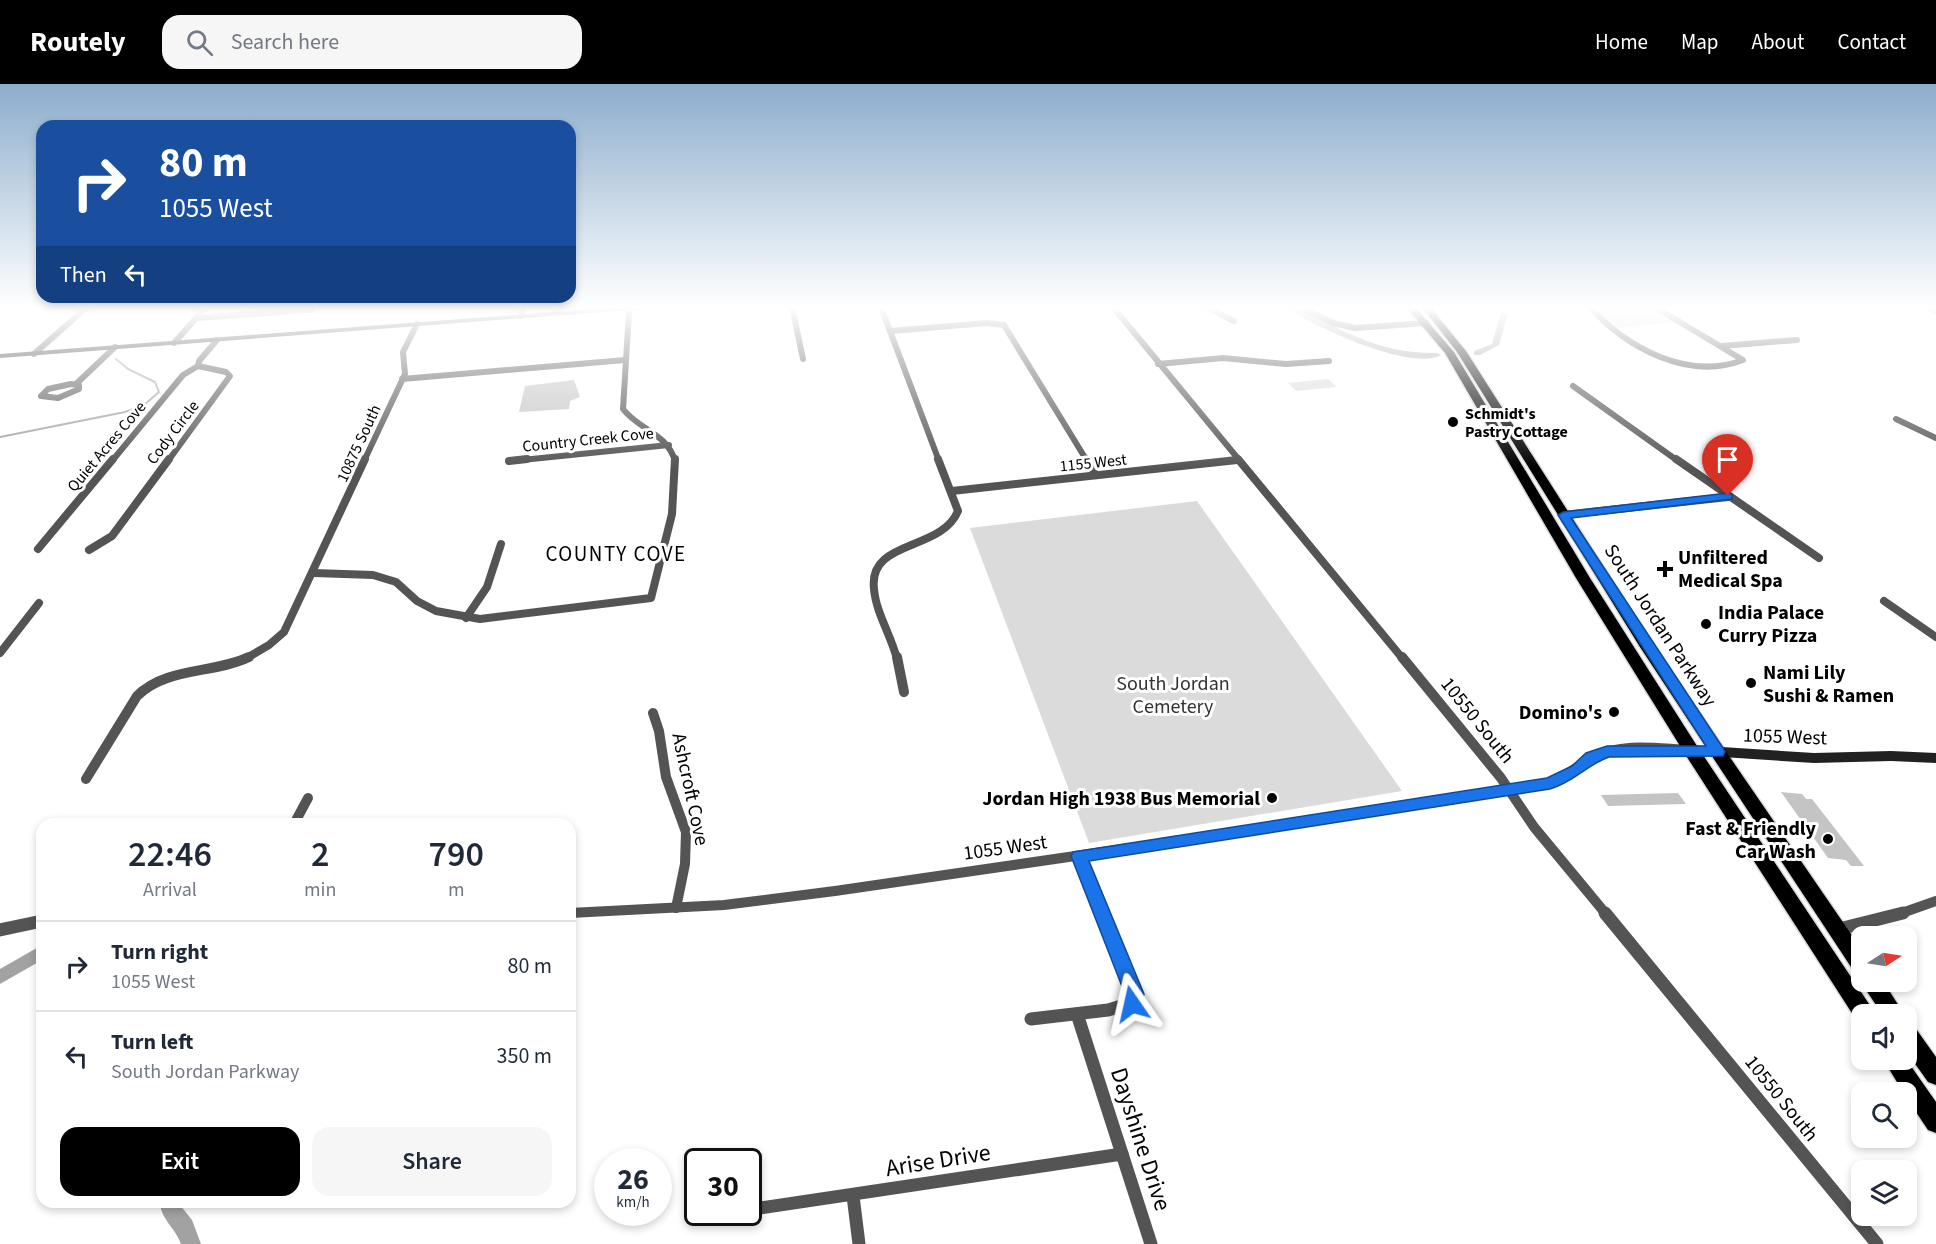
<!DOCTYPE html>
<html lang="en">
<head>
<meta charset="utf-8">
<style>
  :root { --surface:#fff; --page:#f6f6f7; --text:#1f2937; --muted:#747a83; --line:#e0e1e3; --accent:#000 }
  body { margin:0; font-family:"Source Sans 3",sans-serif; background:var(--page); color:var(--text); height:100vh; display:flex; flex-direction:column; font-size:22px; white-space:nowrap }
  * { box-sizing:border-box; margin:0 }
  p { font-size:20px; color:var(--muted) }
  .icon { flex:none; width:33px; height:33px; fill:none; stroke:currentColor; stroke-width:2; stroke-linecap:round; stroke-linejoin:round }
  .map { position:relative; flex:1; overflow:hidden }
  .details { position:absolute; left:36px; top:734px; width:540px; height:390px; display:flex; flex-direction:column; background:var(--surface); border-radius:18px; box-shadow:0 3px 9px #0003 }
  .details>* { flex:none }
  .guide { position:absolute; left:36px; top:36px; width:540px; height:183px; border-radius:18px; box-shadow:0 3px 9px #0003; background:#1a4fa0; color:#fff; overflow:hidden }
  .needle { width:39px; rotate:78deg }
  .fabs { position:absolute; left:1851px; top:842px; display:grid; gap:12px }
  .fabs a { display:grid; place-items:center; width:66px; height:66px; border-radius:12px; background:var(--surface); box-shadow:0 3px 9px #0003; font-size:30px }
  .speed { position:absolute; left:594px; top:1064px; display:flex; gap:12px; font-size:30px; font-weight:700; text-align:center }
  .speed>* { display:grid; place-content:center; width:78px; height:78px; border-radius:50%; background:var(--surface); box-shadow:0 3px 9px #0003; line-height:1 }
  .speed small { font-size:15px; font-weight:400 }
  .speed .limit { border:3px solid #111; border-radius:9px; background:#fff; color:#111 }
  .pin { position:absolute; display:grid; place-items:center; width:51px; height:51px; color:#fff; margin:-62px -26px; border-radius:50% 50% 50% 0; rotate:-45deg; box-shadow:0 0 6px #0007 }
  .pin .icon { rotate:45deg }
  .me { position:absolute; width:66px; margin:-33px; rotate:349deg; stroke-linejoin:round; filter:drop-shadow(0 0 4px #0008) }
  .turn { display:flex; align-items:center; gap:21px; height:126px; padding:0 24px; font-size:27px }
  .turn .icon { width:78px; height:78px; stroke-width:2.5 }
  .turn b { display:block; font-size:42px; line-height:51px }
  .then { display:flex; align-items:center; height:57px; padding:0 24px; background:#0003; gap:12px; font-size:22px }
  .eta { display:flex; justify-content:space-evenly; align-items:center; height:102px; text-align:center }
  .eta b { font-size:36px; font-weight:600; line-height:42px }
  .cta { display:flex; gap:12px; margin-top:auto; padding:12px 24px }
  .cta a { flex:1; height:69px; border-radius:18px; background:var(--accent); color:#fff; font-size:24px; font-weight:600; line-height:69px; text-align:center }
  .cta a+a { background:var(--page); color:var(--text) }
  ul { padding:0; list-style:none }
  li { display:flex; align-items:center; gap:18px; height:90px; padding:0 24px; border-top:2px solid var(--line) }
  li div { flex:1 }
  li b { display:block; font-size:22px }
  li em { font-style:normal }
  header { display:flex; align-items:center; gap:36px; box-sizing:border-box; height:84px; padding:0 30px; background:var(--accent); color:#fff }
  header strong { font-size:28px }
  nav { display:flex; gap:33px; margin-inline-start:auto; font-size:21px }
  .search { width:420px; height:54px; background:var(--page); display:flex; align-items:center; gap:15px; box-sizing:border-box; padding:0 21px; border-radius:18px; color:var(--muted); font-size:22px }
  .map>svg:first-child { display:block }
</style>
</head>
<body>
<header>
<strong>Routely</strong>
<div class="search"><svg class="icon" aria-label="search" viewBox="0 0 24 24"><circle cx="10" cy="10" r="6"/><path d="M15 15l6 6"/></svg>Search here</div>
<nav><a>Home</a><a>Map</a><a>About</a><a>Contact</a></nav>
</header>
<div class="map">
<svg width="1936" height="1160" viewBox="0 0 1936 1160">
  <rect width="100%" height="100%" fill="#fff"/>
  <g fill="#dbdbdb">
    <polygon points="1595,223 1649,223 1675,238 1618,244"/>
    <polygon points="1328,295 1337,303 1296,307 1288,299"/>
    <polygon points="1197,417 1402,707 1089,759 970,444"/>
  </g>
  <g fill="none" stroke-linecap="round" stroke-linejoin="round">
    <polyline stroke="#a2a2a2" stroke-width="2" points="0,353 125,328 144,321 159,308 155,298 128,285 116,275"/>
    <g fill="#a2a2a2" fill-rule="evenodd">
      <path d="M 1286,223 L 1295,223 C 1344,247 1380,270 1437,269 L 1441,271 C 1412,288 1311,242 1286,223 Z"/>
      <polygon points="1501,228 1508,230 1499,261 1480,271 1474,271 1474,267 1492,260"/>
      <polygon points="42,861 42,876 0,900 0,885"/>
      <path d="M 160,1118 L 179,1118 L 180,1121 L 192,1136 L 201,1160 L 181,1160 C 176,1145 160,1134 160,1118 Z"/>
    </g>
  </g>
  <g fill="#c4c4c4">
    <polygon points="574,296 580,313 570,317 569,325 519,328 525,302"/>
    <polygon points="1781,708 1802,710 1806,715 1812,715 1864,782 1851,782 1846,776 1828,774"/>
    <polygon points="1678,709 1686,720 1608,722 1601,711"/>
  </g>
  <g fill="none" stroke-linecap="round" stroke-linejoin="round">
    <g stroke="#dbdbdb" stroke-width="3">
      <g id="primary">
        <polygon points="1406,223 1415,223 1454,268 1590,494 1697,662 1871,923 1874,930 1862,930 1862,938 1857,937 1685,670 1576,494 1445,269"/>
        <polygon points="1422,223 1430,223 1466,267 1653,561 1862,866 1862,892 1855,889 1640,563 1457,268"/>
        <polygon points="1862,896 1883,897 1904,930 1882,930 1864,903"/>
        <polygon points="1906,939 1914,942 1936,973 1936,1001 1928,998 1906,967"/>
        <polygon points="1883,975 1906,975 1936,1018 1936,1049 1928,1046 1906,1013 1906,1008 1903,1008"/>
      </g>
    </g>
    <g stroke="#545454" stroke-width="6">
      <path d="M 627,223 L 629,228 L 623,325 C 639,346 667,349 675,377"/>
      <polyline points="792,223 803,275"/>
      <polyline points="881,223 939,377"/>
      <polyline points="1113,223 1240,377"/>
      <polyline points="1207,223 1234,237"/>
      <polyline points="1300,223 1333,239 1355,244 1426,239"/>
      <path d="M 1590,223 C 1627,264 1688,297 1743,276 L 1655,223"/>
      <polyline points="1927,223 1936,227"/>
      <polyline points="521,232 524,223"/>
      <polyline points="196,234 311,226"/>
      <polyline points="890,247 987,239 1004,241 1087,377"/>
      <polyline points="174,259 206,223"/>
      <polyline points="1722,262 1797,256"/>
      <polyline points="34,270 87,223"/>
      <polyline points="1158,280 1223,274 1286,280 1329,277"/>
      <polyline points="198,282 199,277 217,256"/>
      <polyline points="402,295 625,276"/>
      <polygon points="71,300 79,301 79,305 58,314 41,312 48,305"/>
      <polyline points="76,300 115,263"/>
      <polyline points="1573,302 1678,377"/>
      <polyline points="1896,335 1936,354"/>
      <polyline points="112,377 183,291 198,282"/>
      <polyline points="168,377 230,292 226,288 198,282"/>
      <polyline points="364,377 405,290 403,268 417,240"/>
      <polyline points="512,377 669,361"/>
      <polyline points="1230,377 1237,376"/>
    </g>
    <g stroke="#545454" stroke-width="8">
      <polyline points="1086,375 1096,391"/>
      <polyline points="1238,375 1403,575"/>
      <polyline points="1676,375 1819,474"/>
      <polyline points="509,377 527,375"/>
      <polyline points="952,407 1237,376"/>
      <polyline points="1563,431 1728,413"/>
      <polyline points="38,465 113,375"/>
      <polyline points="89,466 112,452 169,375"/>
      <polyline points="314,489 373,491 396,498 417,517 436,527 480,535 651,514 672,430 675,375"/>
      <polyline points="1884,517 1936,553"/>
      <polyline points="466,534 487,503 501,460"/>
      <polyline points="0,569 39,519"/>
      <polyline points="245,575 269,561 284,548 365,375"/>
      <path d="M 897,575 C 891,551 876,529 874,505 C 868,455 941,468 958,427 L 938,375"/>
    </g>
    <g stroke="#545454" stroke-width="10">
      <polyline points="897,573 904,608"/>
      <polyline points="1402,573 1501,694 1534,743 1606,830"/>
      <polyline points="653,629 659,647 666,693 686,748 685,780 676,824"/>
      <path d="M 86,695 L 137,612 C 166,583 213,590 249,573"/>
      <polyline points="294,740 308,714"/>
      <polyline points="1079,772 1102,830"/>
      <path d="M 570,829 L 724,821 L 835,807 L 1254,746 L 1550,699 C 1567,693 1578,680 1594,673 C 1624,658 1659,665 1691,666"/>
      <polyline points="1899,830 1936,817"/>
    </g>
    <g stroke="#545454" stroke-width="13">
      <polyline points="1605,829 1877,1160"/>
      <polyline points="0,846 42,837"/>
      <polyline points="1835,846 1903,829"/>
      <polyline points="1077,930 1151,1160"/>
      <polyline points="1031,935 1108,926 1132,919 1134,911 1102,829"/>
      <polyline points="853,1112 859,1160"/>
      <polyline points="760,1124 1122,1070"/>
    </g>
    <g fill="#212121" fill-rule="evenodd">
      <polygon points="617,223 646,223 642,225 0,274 0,270"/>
      <polygon points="1691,661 1814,669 1891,667 1936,669 1936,679 1891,677 1814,679 1691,671 1686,669 1684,666 1686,663"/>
    </g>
    <use href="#primary" fill="#000" fill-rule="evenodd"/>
  </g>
  <linearGradient id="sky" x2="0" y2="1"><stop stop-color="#8cadcc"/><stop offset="0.58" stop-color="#fff"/><stop offset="1" stop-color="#fff" stop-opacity="0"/></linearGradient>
  <rect width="1936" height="385" fill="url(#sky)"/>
  <path fill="#1a73e8" stroke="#114b97" stroke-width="1.5" d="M 1728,409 L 1732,410 L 1732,415 L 1571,434 L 1723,664 L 1725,668 L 1723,672 L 1609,673 C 1588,680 1574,698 1550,705 L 1089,777 L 1144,910 L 1139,925 L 1132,928 L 1125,925 L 1123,920 L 1125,910 L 1071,772 L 1073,768 L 1547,694 L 1572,682 L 1586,669 L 1607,662 L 1706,662 L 1558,431 L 1563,428 Z"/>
  <g fill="#000" stroke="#fff" stroke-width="2">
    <circle cx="1453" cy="338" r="6"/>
    <path d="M1662 476h6v6h6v6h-6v6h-6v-6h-6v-6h6z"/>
    <circle cx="1706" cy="540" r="6"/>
    <circle cx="1751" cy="599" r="6"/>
    <circle cx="1614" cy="628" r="6"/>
    <circle cx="1272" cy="714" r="6"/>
    <circle cx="1828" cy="755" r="6"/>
  </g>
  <g text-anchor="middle" stroke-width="6" stroke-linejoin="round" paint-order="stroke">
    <g font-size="16" font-weight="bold" fill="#000" stroke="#fff" text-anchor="start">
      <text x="1465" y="335">Schmidt's<tspan x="1465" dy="18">Pastry Cottage</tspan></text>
    </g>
    <g font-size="16" fill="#000" stroke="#fff">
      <text transform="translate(172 348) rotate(-53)" y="6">Cody Circle</text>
      <text transform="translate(588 355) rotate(-6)" y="6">Country Creek Cove</text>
      <text transform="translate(358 359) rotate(-65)" y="6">10875 South</text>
      <text transform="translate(106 362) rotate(-50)" y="6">Quiet Acres Cove</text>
      <text transform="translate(1093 378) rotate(-6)" y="6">1155 West</text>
    </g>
    <g font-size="20" font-weight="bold" fill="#000" stroke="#fff" text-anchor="start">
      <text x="1678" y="480">Unfiltered<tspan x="1678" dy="23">Medical Spa</tspan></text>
      <text x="1718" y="535">India Palace<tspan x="1718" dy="23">Curry Pizza</tspan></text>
      <text x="1763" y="595">Nami Lily<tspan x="1763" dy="23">Sushi &amp; Ramen</tspan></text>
      <text x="1602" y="635" text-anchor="end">Domino's</text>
      <text x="1260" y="721" text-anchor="end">Jordan High 1938 Bus Memorial</text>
      <text x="1816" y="751" text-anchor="end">Fast &amp; Friendly<tspan x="1816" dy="23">Car Wash</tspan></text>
    </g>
    <g font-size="20" fill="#000" stroke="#fff">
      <text transform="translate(1661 541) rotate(57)" y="7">South Jordan Parkway</text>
      <text transform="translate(1478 636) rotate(51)" y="7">10550 South</text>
      <text transform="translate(1785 652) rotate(2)" y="7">1055 West</text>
      <text transform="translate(691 705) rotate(78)" y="7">Ashcroft Cove</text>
      <text transform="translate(1005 763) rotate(-8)" y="7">1055 West</text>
      <text transform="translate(1782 1014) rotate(51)" y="7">10550 South</text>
    </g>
    <g font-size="20" fill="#323232" stroke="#fff">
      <text x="1173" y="606">South Jordan<tspan x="1173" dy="23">Cemetery</tspan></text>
    </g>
    <g font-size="21" letter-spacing="1.5" fill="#000" stroke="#fff">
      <text x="616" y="477">COUNTY COVE</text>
    </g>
    <g font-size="24" fill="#000" stroke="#fff">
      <text transform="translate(1141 1055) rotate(72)" y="8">Dayshine Drive</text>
      <text transform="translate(938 1076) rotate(-9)" y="8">Arise Drive</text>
    </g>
  </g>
</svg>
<div class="fabs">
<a><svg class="needle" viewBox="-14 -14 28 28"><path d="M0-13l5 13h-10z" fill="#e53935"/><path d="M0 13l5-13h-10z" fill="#747a83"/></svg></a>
<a><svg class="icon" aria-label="sound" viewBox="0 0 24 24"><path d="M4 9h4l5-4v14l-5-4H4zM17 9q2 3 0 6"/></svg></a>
<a><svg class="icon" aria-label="search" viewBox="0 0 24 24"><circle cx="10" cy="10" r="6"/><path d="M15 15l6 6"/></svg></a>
<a><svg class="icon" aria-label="layers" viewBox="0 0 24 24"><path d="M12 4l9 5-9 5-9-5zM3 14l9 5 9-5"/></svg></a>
</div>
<div class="speed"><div>26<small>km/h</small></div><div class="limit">30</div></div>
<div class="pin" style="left:1728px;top:412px;background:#d93025"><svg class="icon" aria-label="arrive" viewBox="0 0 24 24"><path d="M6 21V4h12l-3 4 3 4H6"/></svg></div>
<svg class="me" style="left:1132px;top:920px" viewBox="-20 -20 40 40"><path d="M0-17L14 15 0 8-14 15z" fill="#1a73e8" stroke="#fff" stroke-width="4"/></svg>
<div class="guide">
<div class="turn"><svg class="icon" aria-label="right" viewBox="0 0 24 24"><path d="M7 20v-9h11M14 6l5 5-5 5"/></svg><div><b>80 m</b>1055 West</div></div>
<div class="then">Then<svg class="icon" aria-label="left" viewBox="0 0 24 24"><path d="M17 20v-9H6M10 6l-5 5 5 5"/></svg></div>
</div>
<section class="details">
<div class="eta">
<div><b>22:46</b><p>Arrival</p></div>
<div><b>2</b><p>min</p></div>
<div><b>790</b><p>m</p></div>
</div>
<ul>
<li><svg class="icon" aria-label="right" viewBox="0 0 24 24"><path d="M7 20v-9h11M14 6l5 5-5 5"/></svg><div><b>Turn right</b><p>1055 West</p></div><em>80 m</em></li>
<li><svg class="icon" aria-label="left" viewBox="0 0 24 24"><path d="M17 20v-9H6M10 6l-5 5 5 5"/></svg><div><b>Turn left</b><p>South Jordan Parkway</p></div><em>350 m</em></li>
</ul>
<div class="cta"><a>Exit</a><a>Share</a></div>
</section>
</div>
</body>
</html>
